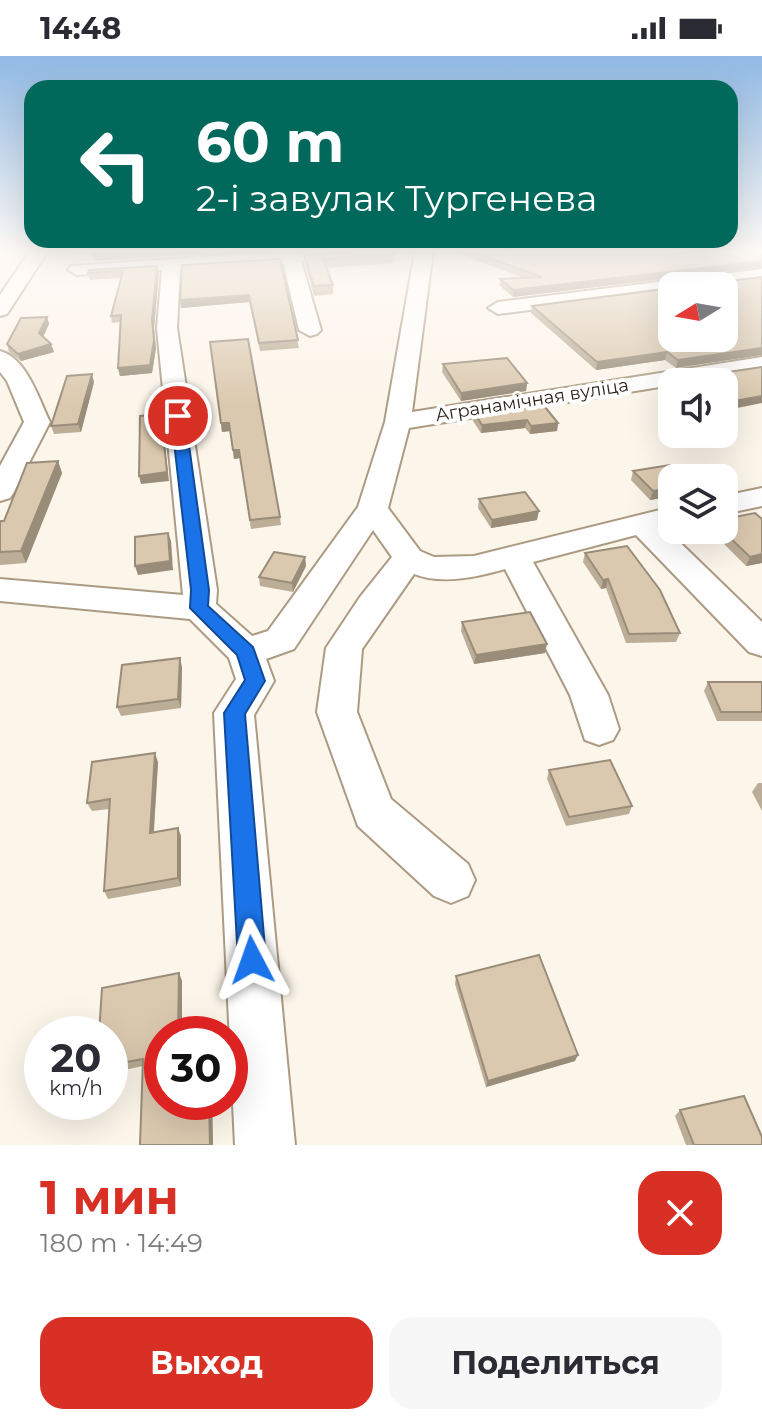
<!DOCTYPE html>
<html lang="ru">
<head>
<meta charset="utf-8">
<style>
  :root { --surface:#fff; --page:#f7f7f7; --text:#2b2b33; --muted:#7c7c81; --accent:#d93025 }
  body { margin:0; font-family:Montserrat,sans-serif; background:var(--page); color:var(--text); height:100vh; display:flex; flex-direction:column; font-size:30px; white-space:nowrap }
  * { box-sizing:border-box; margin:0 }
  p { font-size:26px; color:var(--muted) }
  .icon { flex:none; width:44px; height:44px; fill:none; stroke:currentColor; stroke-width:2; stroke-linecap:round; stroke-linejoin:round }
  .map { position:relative; height:1089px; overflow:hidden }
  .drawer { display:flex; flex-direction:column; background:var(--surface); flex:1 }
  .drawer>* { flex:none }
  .hud { position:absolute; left:24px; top:24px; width:714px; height:168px; border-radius:24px; box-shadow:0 8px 32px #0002; background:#00695c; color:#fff; overflow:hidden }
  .needle { width:52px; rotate:259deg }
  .buttons { position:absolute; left:658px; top:216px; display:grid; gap:16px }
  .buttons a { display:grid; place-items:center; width:80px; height:80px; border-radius:16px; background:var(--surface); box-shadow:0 8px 32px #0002; font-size:40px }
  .speed { position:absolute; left:24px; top:960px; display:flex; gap:16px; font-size:40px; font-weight:700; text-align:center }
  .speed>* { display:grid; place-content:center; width:104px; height:104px; border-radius:50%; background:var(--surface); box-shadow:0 8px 32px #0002; line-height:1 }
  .speed small { font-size:20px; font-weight:400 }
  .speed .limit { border:12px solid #d22; background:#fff; color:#111 }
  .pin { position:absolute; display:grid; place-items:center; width:68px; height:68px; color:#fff; margin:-34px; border:4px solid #fff; border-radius:50%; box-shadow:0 2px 8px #0007 }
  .me { position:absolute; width:88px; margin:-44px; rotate:356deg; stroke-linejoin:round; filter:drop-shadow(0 0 6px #0008) }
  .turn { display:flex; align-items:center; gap:28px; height:168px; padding:0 40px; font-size:36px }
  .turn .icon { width:104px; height:104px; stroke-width:2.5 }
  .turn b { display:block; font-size:56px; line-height:68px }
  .round { display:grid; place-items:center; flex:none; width:84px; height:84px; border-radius:24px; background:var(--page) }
  .summary { display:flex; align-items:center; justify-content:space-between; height:136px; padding:0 40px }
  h1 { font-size:48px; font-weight:700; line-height:60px; color:var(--accent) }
  .action { display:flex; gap:16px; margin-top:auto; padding:16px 40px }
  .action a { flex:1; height:92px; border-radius:24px; background:var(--accent); color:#fff; font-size:32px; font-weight:700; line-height:92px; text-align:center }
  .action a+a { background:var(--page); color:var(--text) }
  .status { display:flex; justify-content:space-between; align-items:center; height:56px; padding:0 40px; background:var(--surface); direction:ltr }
  .status svg { height:22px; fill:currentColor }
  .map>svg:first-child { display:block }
</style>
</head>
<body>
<div class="status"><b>14:48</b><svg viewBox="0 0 49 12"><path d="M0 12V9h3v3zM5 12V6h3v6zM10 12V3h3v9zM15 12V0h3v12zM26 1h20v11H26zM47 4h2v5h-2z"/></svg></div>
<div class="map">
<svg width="762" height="1089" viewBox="0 0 762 1089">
  <rect width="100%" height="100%" fill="#fcf5ea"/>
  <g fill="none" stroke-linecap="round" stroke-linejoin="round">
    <g stroke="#ac9b82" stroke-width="4">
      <g id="minor">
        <polygon points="30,195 48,195 7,258 0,260 0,239"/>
        <path d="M 288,195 L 376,195 L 367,200 L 301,205 L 321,274 L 317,278 L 310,280 L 299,274 L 283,206 L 180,213 L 177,272 L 217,534 L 216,548 L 252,580 L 268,575 L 358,451 L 385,366 L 415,195 L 433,195 L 412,356 L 762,301 L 762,315 L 693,326 L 672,326 L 672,329 L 409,372 L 388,452 L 420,495 L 434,501 L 474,500 L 672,451 L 672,469 L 664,471 L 762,566 L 762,600 L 749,596 L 636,479 L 533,506 L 608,639 L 619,673 L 613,684 L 599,689 L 585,684 L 570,639 L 505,513 C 477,521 442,529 414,518 L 362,593 L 357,656 L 391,743 L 468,808 L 475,824 L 468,840 L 451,847 L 434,840 L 358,770 L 317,656 L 326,592 L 360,541 L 392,501 L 373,474 L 294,593 L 266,603 L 274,625 L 254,659 L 295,1089 L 235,1089 L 214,657 L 236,623 L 229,602 L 190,563 L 0,545 L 0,523 L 183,539 L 157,272 L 162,214 L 77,219 L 68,214 L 71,210 Z"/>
        <polygon points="762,213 762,225 719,230 672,230 672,236 498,258 488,252 498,246"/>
        <path d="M 0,295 C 27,302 39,344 50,366 L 14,436 L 10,442 L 0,445 L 0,410 L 24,366 L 7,325 L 0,316 Z"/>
        <polygon points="762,432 762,450 724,458 724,440"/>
      </g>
    </g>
    <use href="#minor" fill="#fff" fill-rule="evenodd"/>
  </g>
  <g fill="#bcad96">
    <polygon points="452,195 762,195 762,211 513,241 500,230 500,223 524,222"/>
    <polygon points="394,198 394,207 326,212 333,229 333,238 314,240 305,208 304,199"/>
    <polygon points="280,203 299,292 260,295 249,246 181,252"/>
    <polygon points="157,210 159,217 154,272 156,292 152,317 120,320 118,312 120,266 112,267 111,260 121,222 90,224 88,217"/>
    <polygon points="721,226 676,312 665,304 596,314 531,257 532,250"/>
    <polygon points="47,261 49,268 43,281 51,288 54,296 21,305 9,296 7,288"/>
    <polygon points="210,286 280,461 281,469 251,473 240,402 234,403 230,375 222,376"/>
    <polygon points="443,308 527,327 526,335 461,345 442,316"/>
    <polygon points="762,311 732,353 724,347 724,326 699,326 701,320"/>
    <polygon points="94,326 81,376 54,378 51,370"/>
    <polygon points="474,356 558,367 557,375 530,378 525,372 481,377 473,365"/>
    <polygon points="58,405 62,417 26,507 0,509 0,467 4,465"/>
    <polygon points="633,415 672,422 672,440 650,444 631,424"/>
    <polygon points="479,443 537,464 491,472 478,452"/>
    <polygon points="710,474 724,474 762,507 746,510"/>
    <polygon points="585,497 680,577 676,586 626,587 606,532 601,533 583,506"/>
    <polygon points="305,501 306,510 293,536 260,530 259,521"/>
    <polygon points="462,566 545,597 474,608 461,575"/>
    <polygon points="182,611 181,652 121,660 117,651"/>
    <polygon points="708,626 762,626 762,665 717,665 704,635"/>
    <polygon points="158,706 154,776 181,780 181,830 108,843 104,835 109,753 92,755 87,747"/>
    <polygon points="549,714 632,750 629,758 566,770 547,723"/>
    <polygon points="758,727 762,727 762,755 752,736"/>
    <polygon points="179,917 182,925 182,978 162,978 162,1046 212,1046 213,1089 140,1089 143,1010 110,1017 110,978 99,978 102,932"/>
    <polygon points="456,920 575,1005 486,1031 455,928"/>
    <polygon points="680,1054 762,1089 686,1089 675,1060"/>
  </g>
  <g fill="#998d7a">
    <polygon points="113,195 245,195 94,205 92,196"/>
    <polygon points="762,205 762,211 513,241 513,234"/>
    <polygon points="157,210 159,217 154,272 156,292 152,317 120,320 118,312 152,264"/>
    <polygon points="249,239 249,246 181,252 180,244"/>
    <polygon points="47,261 49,268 41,285 39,277"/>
    <polygon points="51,288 54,296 21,305 18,298"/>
    <polygon points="762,292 762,299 676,312 678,304"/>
    <polygon points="667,296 665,304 596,314 597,306"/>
    <polygon points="92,318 94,326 81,376 78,368"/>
    <polygon points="527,327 526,335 461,345 461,337"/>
    <polygon points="762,340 762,347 732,353 734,345"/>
    <polygon points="161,358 169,425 141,428 139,420"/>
    <polygon points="527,364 525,372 481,377 482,369"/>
    <polygon points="221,367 229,367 230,375 222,376"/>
    <polygon points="558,367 557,375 530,378 531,370"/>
    <polygon points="233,394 239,394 240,402 234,403"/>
    <polygon points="58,405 62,417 26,507 21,495"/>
    <polygon points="672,432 672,440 650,444 653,435"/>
    <polygon points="539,455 537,464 491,472 492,464"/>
    <polygon points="168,477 171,485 173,514 138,519 135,510"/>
    <polygon points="762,498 762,507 746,510 750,501"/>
    <polygon points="305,501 306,510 293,536 292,527"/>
    <polygon points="608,523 606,532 601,533 603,524"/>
    <polygon points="547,588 545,597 474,608 476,599"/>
    <polygon points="180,602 182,611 181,652 178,643"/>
    <polygon points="155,697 158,706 153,785 150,777"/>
    <polygon points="178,772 181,780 181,830 178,822"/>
    <polygon points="179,917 182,925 182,978 178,978"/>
    <polygon points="578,999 575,1005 486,1031 488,1025"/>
    <polygon points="209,1046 212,1046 213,1089 210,1089"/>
  </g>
  <g fill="#dbc9af" stroke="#998d7a" stroke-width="2">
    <polygon points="355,195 394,195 394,198 323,203 333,229 314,230 304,199"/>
    <polygon points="470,195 762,195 762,205 513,234 500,223 542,221"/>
    <polygon points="280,203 298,284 259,287 249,239 180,244 182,209"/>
    <polygon points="157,210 152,264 154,284 150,309 118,312 121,259 111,260 123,215 88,217 89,214"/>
    <polygon points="762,221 762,292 678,304 667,296 597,306 532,250 672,232 672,282 724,282 724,230 675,230 677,226 721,226"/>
    <polygon points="47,261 39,277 51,288 18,298 7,288 21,262"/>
    <polygon points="248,283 280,461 250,464 239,394 233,394 229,367 221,367 210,286"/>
    <polygon points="507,302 527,327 461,337 443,308"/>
    <polygon points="762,311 762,340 734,345 724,337 724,326 708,326 701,320"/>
    <polygon points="92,318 78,368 51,370 67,320"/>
    <polygon points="541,346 558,367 531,370 527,364 482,369 474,356"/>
    <polygon points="161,358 167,416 139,420 140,360"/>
    <polygon points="58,405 21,495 0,496 0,467 1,465 4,465 27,407"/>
    <polygon points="670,409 684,422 672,422 672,432 653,435 633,415"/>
    <polygon points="525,436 539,455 492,464 479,443"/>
    <polygon points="755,457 762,463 762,498 750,501 722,474 724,474 724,463"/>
    <polygon points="168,477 170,505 135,510 135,481"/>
    <polygon points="627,490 660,534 680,577 629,578 608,523 603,524 585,497"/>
    <polygon points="274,496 305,501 292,527 259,521"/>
    <polygon points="530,556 547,588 476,599 462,566"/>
    <polygon points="180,602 178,643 117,651 122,609"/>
    <polygon points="708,626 762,626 762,656 721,656"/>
    <polygon points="155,697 150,777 178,772 178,822 104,835 110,743 87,747 92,706"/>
    <polygon points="610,704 632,750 569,761 549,714"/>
    <polygon points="539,899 578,999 488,1025 456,920"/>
    <polygon points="179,917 178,978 162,978 162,1046 209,1046 210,1089 140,1089 143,1003 110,1009 110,978 99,978 102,932"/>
    <polygon points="744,1040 762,1081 762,1089 694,1089 680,1054"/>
  </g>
  <linearGradient id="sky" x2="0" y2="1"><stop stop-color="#90b9e4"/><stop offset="0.56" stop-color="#fefaf6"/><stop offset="1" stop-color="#fefaf6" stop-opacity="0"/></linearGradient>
  <rect width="762" height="347" fill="url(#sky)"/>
  <polygon fill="#1a73e8" stroke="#114b97" stroke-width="2" points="178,356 185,360 209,534 208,550 253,591 265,625 245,658 266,904 262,914 252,918 242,914 238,904 224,657 245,624 237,599 190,552 191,534 171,360"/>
  <g text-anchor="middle" stroke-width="8" stroke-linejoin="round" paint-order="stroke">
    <g font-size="18" fill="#261f15" stroke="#fff">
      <text transform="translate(532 344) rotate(-9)" y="6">Агранамічная вуліца</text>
    </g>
  </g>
</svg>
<div class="buttons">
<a><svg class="needle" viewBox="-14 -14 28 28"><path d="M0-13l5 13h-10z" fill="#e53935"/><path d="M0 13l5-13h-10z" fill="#7c7c81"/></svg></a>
<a><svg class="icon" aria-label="sound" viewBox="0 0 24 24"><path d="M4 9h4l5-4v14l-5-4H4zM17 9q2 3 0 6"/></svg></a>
<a><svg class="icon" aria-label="layers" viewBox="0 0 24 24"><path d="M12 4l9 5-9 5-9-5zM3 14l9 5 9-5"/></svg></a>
</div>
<div class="speed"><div>20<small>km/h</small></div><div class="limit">30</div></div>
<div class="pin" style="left:178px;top:360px;background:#d93025"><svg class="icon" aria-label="arrive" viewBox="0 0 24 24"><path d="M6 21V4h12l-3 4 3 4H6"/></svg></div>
<svg class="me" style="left:252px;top:904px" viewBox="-20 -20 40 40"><path d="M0-17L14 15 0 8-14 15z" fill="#1a73e8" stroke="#fff" stroke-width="4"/></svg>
<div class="hud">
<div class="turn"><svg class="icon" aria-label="left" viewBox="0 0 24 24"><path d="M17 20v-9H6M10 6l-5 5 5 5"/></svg><div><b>60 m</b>2-і завулак Тургенева</div></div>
</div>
</div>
<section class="drawer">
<div class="summary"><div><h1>1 мин</h1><p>180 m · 14:49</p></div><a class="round" style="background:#d93025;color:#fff"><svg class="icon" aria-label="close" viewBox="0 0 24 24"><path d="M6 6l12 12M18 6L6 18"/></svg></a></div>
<div class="action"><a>Выход</a><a>Поделиться</a></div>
</section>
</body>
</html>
